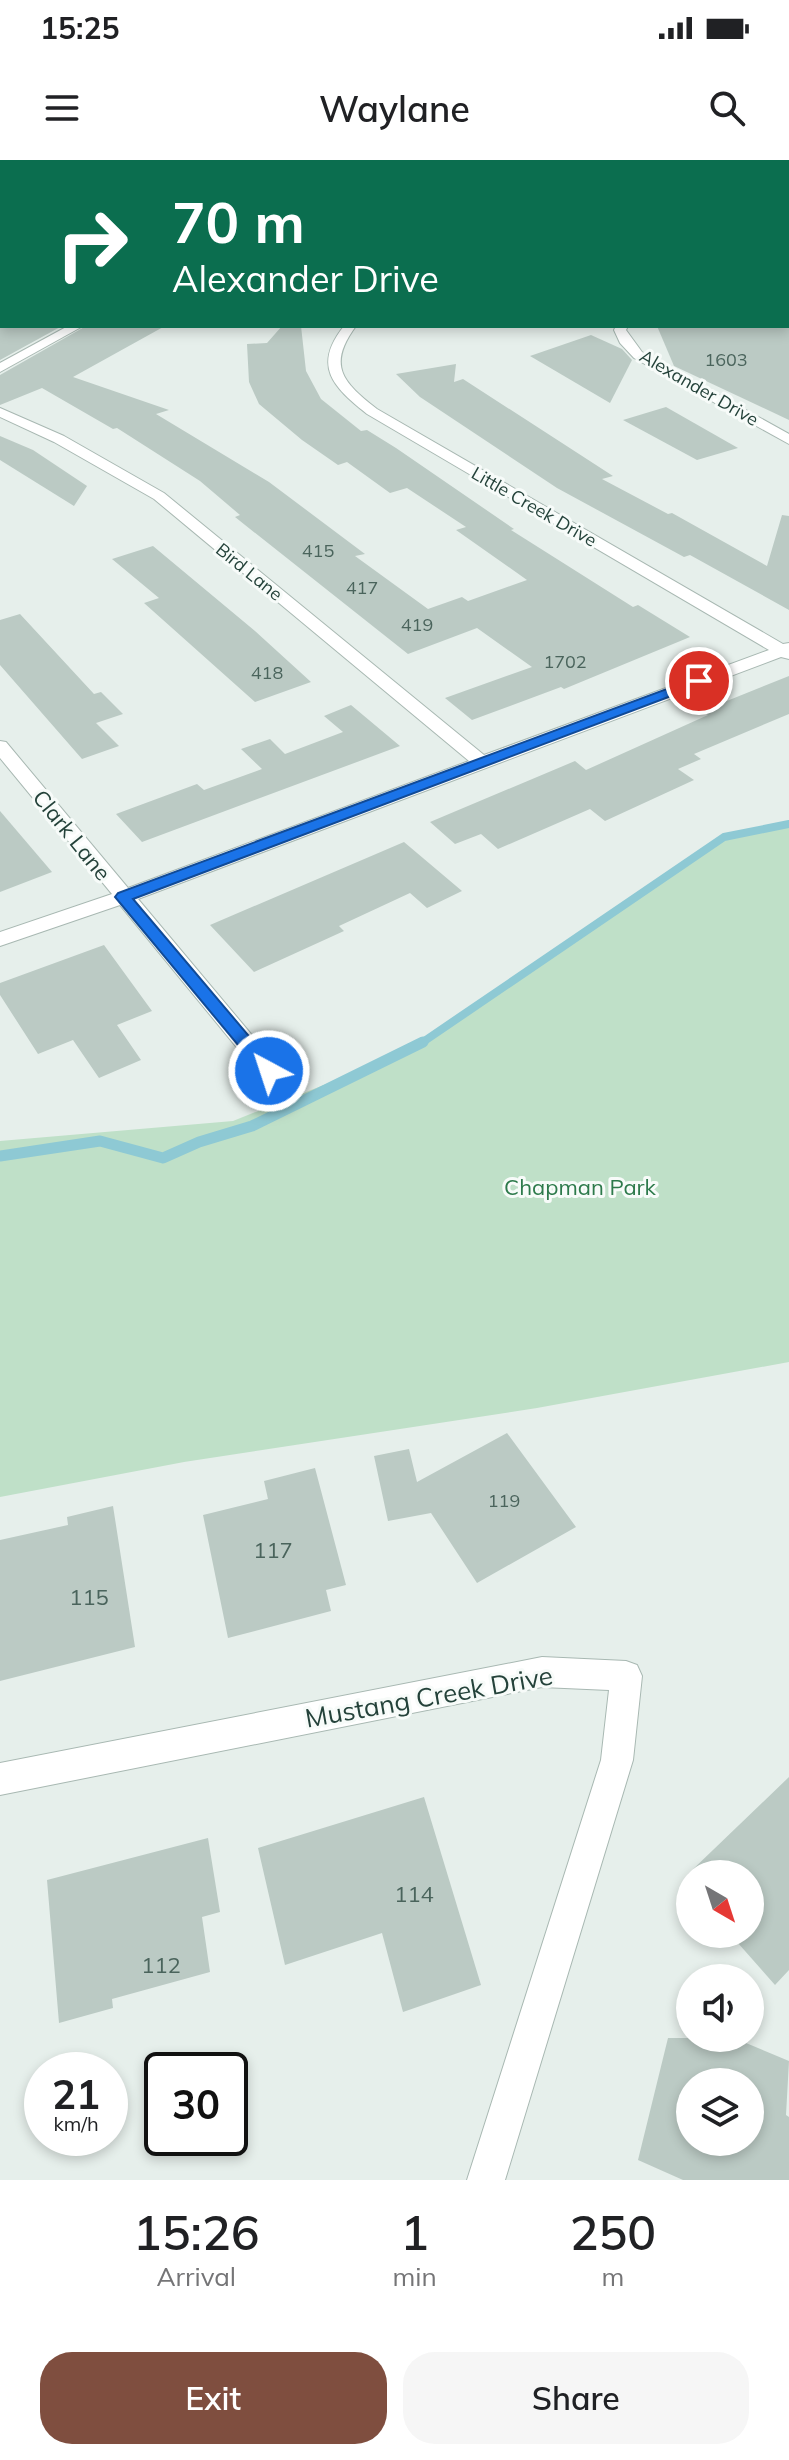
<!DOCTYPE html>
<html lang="en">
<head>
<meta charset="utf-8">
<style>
  :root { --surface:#fff; --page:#f6f6f6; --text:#202124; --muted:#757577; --accent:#7f4e3f }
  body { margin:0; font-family:Mulish,sans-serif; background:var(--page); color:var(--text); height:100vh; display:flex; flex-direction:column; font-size:30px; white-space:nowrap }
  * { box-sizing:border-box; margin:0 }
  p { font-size:26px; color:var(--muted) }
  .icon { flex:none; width:44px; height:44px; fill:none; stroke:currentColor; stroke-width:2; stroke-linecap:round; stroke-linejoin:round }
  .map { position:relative; height:2020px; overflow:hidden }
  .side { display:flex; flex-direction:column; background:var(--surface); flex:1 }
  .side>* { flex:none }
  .guide { position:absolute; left:0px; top:0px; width:790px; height:168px; box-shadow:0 4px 12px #0003; background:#0b6e4f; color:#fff; overflow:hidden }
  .needle { width:52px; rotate:141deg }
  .tools { position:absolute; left:676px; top:1700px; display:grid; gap:16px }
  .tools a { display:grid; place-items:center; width:88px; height:88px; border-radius:50%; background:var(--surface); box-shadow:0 4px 12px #0003; font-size:40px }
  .speed { position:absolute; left:24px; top:1892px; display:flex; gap:16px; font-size:40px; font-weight:700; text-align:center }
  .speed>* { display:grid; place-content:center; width:104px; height:104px; border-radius:50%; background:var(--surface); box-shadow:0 4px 12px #0003; line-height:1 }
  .speed small { font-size:20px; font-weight:400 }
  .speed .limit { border:4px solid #111; border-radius:12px; background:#fff; color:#111 }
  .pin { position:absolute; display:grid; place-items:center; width:68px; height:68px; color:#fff; margin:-34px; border:4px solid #fff; border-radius:50%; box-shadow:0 2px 8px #0007 }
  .me { position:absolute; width:88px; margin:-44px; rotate:320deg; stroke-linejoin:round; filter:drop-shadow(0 0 6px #0008) }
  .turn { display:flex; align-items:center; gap:28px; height:168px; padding:0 40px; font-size:36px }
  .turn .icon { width:104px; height:104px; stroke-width:2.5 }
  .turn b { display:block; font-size:56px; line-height:68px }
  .eta { display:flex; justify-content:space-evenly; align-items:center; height:136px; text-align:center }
  .eta b { font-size:48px; font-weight:600; line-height:56px }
  .action { display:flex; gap:16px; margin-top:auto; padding:16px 40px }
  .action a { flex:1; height:92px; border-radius:32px; background:var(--accent); color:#fff; font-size:32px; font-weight:600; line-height:92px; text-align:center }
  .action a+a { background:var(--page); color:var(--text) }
  .status { display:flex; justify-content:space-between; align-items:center; height:56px; padding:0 40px; background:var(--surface); direction:ltr }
  .status svg { height:22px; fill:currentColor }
  header { display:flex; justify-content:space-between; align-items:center; height:104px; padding:0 40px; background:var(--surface); font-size:36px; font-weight:600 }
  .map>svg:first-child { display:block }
</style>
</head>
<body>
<div class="status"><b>15:25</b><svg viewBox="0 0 49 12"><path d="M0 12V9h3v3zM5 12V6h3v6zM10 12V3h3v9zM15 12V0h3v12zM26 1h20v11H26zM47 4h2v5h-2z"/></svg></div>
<header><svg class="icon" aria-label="menu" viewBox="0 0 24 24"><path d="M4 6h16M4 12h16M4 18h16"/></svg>Waylane<svg class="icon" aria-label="search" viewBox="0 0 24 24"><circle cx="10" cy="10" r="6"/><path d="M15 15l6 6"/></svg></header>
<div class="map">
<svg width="789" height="2020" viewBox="0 0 789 2020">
  <rect width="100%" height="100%" fill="#e6efeb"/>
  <polygon fill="#bfe0c8" points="789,664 789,1202 537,1248 184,1302 0,1337 0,981 233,961 409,891 724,677"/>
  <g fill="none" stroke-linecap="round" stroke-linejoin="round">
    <polyline stroke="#8ec9d4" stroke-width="8" points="420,884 724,677 789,664"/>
    <polyline stroke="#8ec9d4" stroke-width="11" points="0,996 100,981 163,998 199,982 252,966 423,882"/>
  </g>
  <g fill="#bbcac4" fill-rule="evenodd">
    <polygon points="0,166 62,166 0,200"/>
    <polygon points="86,166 165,166 73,217 169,250 156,254 269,322 365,394 355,396 428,449 462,437 468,441 527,420 456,370 466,367 407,328 390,333 347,302 338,305 302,280 259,244 249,222 247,184 267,183 282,166 301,166 306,211 321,239 361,271 367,270 396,288 514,369 511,370 633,447 638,445 690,477 564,529 561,527 472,560 445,538 532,507 477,468 408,494 235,357 240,355 200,321 117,268 113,269 42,228 0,245 0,215"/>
    <polygon points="657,166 789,166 789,260 674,206"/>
    <polygon points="591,175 622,189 632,200 610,243 530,196"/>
    <polygon points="456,204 454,222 463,219 613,316 602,319 668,354 672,353 767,406 782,355 789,356 789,450 690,395 684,397 557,328 420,237 396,214"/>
    <polygon points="666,247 738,288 697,300 623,260"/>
    <polygon points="0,276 33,290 87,326 74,346 0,300"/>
    <polygon points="153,386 255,471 311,522 255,542 144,443 159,438 112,399"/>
    <polygon points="20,454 94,534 101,532 123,554 96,563 119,586 82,599 0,505 0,460"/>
    <polygon points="789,516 789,554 694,594 701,599 678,609 694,620 605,661 590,649 498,689 481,674 455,684 430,662 575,601 586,610 708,555 702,551"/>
    <polygon points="351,545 400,586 142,682 116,654 197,624 204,630 262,609 241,589 270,579 285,594 343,572 324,556"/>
    <polygon points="0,651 52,712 0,732"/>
    <polygon points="404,682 462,731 427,748 410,733 339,766 344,771 254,812 210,765"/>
    <polygon points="104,785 152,851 117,865 141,900 99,918 73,880 38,894 0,835 0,823"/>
    <polygon points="507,1273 576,1367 477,1423 431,1353 388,1361 374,1296 409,1289 417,1322"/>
    <polygon points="315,1308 346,1425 326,1430 331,1451 228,1478 203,1355 268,1339 264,1321"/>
    <polygon points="113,1346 135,1487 0,1521 0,1380 68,1365 67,1357"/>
    <polygon points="789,1617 789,1810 775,1825 730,1774 750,1774 750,1714 688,1714"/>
    <polygon points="424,1637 481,1825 403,1852 382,1773 285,1805 258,1688"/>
    <polygon points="208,1678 220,1752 202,1757 210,1812 112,1839 113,1848 59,1863 47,1720"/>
    <path d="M 668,1878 L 734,1878 L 789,1901 L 786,1955 L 789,1957 L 789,2020 L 683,2020 L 638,2000 ZM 690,1922 L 750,1922 L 750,1982 L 690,1982 Z"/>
  </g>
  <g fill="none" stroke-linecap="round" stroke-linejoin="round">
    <g stroke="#a8b8b2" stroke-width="2">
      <g id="minor">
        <polygon points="44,0 57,0 43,2"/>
        <polygon points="370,0 400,0 401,2 371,2"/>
        <polygon points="419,0 454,0 418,2"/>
        <polygon points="0,29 2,29 0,36"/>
        <polygon points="68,166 83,166 0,212 0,203"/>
        <path d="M 344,166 L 356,166 C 327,205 342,222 377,249 L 783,484 L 789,483 L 789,499 L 781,497 L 138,739 L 277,905 L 280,911 L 277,917 L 261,917 L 120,745 L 0,786 L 0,772 L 112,734 L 0,598 L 0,581 L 6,582 L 128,728 L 469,601 L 154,339 L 54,282 L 0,257 L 0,248 L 64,276 L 164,333 L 484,595 L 769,490 L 367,254 C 333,227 312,206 344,166 Z"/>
        <polygon points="616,166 628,166 626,170 642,192 789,274 789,284 634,198 620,183 614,170"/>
        <polygon points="542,1497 626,1501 637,1505 642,1516 633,1600 505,2020 467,2020 601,1600 609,1530 542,1527 0,1635 0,1603"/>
      </g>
    </g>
    <g stroke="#c2cac8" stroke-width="2">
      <g id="primary">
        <polygon points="586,0 599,0 600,2 587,2"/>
        <rect x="788" y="97" width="1" height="7"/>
      </g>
    </g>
    <use href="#minor" fill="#fff" fill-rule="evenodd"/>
    <use href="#primary" fill="#6aa596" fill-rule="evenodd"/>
  </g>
  <polygon fill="#1a73e8" stroke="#114b97" stroke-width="2" points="699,517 703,518 703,524 133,739 275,907 277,911 275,915 263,915 115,737 118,733"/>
  <g text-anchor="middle" stroke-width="6" stroke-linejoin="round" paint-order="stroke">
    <g font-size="18" fill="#4a645c">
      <text x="726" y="206">1603</text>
      <text x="318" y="397">415</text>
      <text x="362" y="434">417</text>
      <text x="417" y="471">419</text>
      <text x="565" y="508">1702</text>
      <text x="267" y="519">418</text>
      <text x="504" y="1347">119</text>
    </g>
    <g font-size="18" fill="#24423a" stroke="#f7fbf9">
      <text transform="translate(699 228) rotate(30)" y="6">Alexander Drive</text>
      <text transform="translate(534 347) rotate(30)" y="6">Little Creek Drive</text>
      <text transform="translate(249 412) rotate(39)" y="6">Bird Lane</text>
    </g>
    <g font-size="22" fill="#24423a" stroke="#f7fbf9">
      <text transform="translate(72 675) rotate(51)" y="8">Clark Lane</text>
    </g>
    <g font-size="22" fill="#2d7a4b" stroke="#f7fbf9">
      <text x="580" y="1035">Chapman Park</text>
    </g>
    <g font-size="22" fill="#4a645c">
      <text x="273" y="1398">117</text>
      <text x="89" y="1445">115</text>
      <text x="414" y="1742">114</text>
      <text x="161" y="1813">112</text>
    </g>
    <g font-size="26" fill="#24423a" stroke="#f7fbf9">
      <text transform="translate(429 1537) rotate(-10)" y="9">Mustang Creek Drive</text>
    </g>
  </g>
</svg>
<div class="tools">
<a><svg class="needle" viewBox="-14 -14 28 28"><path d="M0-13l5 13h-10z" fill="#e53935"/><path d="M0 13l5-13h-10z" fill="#757577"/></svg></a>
<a><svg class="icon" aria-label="sound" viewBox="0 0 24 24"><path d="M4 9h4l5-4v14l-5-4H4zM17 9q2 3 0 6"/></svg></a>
<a><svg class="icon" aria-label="layers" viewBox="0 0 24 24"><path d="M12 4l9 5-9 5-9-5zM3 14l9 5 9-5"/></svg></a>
</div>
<div class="speed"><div>21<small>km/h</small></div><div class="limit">30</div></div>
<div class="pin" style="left:699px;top:521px;background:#d93025"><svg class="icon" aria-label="arrive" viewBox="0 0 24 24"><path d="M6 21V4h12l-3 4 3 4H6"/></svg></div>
<svg class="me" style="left:269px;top:911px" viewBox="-20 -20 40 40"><circle r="17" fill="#1a73e8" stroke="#fff" stroke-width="3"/><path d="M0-11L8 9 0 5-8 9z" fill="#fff"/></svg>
<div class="guide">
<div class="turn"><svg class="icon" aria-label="right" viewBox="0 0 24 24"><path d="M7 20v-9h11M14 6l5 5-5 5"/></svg><div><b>70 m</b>Alexander Drive</div></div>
</div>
</div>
<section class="side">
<div class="eta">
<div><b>15:26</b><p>Arrival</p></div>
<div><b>1</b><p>min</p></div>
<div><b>250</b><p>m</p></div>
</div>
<div class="action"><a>Exit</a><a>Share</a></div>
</section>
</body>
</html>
